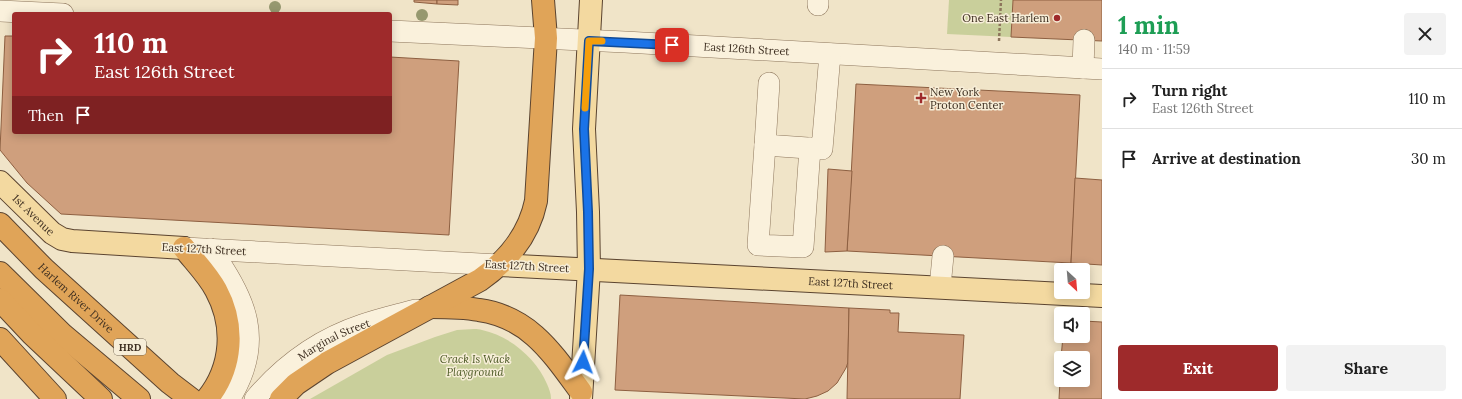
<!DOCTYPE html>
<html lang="en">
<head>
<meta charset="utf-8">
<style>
  :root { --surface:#fff; --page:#f2f2f2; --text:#222; --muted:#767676; --line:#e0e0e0; --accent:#9e2a2b }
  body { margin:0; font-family:Lora,serif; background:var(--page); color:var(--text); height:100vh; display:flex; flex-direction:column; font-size:15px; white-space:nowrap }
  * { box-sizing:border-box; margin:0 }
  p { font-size:13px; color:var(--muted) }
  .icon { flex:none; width:22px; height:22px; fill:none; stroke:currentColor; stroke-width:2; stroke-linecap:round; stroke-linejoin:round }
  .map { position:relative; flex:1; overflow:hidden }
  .drawer { display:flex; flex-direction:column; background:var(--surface); width:360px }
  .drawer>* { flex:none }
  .top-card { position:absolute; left:12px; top:12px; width:380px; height:122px; border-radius:4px; box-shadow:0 2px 10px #0003; background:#9e2a2b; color:#fff; overflow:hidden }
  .needle { width:26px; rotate:154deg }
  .fabs { position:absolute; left:1054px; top:263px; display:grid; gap:8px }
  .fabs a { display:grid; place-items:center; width:36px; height:36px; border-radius:4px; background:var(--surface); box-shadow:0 2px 10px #0003; font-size:20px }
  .pin { position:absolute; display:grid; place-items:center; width:34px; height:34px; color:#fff; margin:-17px; border-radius:8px; box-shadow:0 2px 6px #0006 }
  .me { position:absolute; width:44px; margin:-22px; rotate:3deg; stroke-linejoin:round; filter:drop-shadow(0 0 3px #0008) }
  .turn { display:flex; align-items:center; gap:14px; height:84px; padding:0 16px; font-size:18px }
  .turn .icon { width:52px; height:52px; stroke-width:2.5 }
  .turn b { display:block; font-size:28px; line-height:34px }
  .then { display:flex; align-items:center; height:38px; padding:0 16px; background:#0003; gap:8px; font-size:15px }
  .round { display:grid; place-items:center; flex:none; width:42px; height:42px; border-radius:4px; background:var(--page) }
  .summary { display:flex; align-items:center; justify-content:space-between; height:68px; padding:0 16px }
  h1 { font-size:24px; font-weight:700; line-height:30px; color:#1e9e55 }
  .primary-button { display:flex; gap:8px; margin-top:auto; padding:8px 16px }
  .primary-button a { flex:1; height:46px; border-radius:4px; background:var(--accent); color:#fff; font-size:16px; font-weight:700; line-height:46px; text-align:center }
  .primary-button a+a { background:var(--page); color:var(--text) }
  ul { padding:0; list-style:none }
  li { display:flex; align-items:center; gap:12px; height:60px; padding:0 16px; border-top:1px solid var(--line) }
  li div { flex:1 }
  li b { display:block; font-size:15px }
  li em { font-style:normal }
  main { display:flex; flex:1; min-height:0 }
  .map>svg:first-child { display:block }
</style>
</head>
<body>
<main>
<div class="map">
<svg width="1102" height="399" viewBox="0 0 1102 399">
  <rect width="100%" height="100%" fill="#f0e4c8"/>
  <g fill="#c9cf9b">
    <polygon points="949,0 1013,0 1011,37 947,34"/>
    <path d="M 457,330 C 465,330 475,328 482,330 C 510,336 536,358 547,384 C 549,389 551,393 551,399 L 310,399 L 387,355 L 435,337 Z"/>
  </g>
  <g fill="#cf9f7d" stroke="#8d5f41">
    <polygon points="414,0 437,0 437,4 414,2"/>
    <polygon points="437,0 458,0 458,5 437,4"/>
    <polygon points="1013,0 1102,0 1102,41 1011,37"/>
    <polygon points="5,36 14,36 14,132 390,132 390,57 459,61 449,235 61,214 27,183 0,150"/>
    <polygon points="856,84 1080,95 1071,263 847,251"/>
    <polygon points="828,169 852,171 847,251 825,252"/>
    <polygon points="1075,178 1102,180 1102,265 1071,263"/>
    <polygon points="620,295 849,308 848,362 846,368 837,383 828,391 817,396 805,399 615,390"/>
    <polygon points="849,308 890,310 890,313 899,313 898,332 964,335 960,399 847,399"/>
    <polygon points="1083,321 1102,322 1102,399 1059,399 1061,364 1061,380 1083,380 1083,358 1061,358 1063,336 1083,336"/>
  </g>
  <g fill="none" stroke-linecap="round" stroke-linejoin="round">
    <g stroke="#8d765c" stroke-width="22">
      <g id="minor">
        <polyline points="818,5 818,0"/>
        <polyline points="0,11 63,14"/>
        <path id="s1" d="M 390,31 L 625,42 L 1102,69"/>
        <polyline points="1083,68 1084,40"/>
        <polyline points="769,83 765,145 822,149 830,54"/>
        <polyline points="765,145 758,245 803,247 810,148"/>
        <polyline points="184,248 499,265"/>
        <path d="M 210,249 C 246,298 265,341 230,398"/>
        <polyline points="940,287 943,256"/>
        <path id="s2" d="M 255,399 C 283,366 320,339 362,325 C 379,319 397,315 415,310"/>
      </g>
    </g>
    <g stroke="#5b4430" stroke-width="24">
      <g id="major">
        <path id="s3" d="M 0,182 L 52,233 L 62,239 L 72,241 L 184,248"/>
        <path id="s4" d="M 499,265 L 1102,296"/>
        <polyline points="581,399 589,269 588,212 584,129 591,0"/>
      </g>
    </g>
    <g stroke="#5b4430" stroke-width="24">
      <g id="highway">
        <path id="s5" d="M 0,224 L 44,269 L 170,383 L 191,399"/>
        <path d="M 184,248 C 195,262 208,275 216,290 C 235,325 233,367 207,399"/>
        <polyline points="0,273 63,335 139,399"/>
        <polyline points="0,300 32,334 101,399"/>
        <path d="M 430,307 C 446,307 463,307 479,310 C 530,317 553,354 581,392"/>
        <polyline points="0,339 55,399"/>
        <path d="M 281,399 L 296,384 L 327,363 L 480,280 C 507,261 529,235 536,201 L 546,38 L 543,0"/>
      </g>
    </g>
    <polyline stroke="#8d765c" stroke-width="2.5" stroke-dasharray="3 2" stroke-linecap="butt" points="999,41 1001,0"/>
    <use href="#minor" stroke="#faf1dc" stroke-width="21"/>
    <use href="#major" stroke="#f3d9a0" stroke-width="22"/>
    <use href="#highway" stroke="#e0a458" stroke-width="22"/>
  </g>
  <g fill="#96986f">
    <circle cx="275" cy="7" r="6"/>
    <circle cx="422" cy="15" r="6"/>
  </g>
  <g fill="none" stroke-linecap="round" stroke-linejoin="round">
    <g stroke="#114b97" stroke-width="10">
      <polyline id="route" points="583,362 589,269 588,212 584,129 589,41 672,45"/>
    </g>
    <use href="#route" stroke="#1a73e8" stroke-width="7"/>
    <polyline stroke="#f59e0b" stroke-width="7" points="585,108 589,41 602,41"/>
  </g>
  <g fill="#9e2a2b" stroke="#f7eed8" stroke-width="1.5">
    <circle cx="1057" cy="18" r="4"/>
    <path d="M919 92h4v4h4v4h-4v4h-4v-4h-4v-4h4z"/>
  </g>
  <g text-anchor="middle" stroke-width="3" stroke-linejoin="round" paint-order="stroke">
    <rect fill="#f7eed8" stroke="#756857" stroke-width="1" x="114" y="339" width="32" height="16" rx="3"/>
    <g font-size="10" font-weight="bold" fill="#3d2e20">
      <text x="130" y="351">HRD</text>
    </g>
    <g font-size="11" fill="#3d2e20" stroke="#f7eed8" text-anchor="end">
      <text x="1049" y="22">One East Harlem</text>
      <text x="930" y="96" text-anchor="start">New York<tspan x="930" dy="13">Proton Center</tspan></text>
    </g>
    <g font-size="11" fill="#3d2e20" stroke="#f7eed8">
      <text dy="4" stroke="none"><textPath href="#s1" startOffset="357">East 126th Street</textPath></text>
      <text dy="4" stroke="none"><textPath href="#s3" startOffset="47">1st Avenue</textPath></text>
      <text transform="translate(204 249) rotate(3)" y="4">East 127th Street</text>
      <text transform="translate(527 266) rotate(3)" y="4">East 127th Street</text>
      <text dy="4" stroke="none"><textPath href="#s4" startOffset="352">East 127th Street</textPath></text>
      <text dy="4" stroke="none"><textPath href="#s5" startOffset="106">Harlem River Drive</textPath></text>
      <text dy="4" stroke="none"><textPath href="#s2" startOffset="100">Marginal Street</textPath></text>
    </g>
    <g font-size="11" font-style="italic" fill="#4d5a26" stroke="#f7eed8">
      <text x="475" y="363">Crack Is Wack<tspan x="475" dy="13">Playground</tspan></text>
    </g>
  </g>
</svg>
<div class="fabs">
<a><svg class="needle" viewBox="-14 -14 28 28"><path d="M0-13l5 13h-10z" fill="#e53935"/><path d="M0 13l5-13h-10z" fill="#767676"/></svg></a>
<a><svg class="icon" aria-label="sound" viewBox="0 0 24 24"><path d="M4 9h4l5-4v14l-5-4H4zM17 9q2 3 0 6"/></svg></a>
<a><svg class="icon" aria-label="layers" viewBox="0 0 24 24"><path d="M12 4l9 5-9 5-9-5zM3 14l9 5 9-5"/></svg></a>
</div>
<div class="pin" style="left:672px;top:45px;background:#d93025"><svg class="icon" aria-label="arrive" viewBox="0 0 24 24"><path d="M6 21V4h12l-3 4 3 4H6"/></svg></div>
<svg class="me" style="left:583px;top:362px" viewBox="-20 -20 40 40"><path d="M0-17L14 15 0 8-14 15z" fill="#1a73e8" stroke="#fff" stroke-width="4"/></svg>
<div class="top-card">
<div class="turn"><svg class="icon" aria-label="right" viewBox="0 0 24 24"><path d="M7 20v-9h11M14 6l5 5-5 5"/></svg><div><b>110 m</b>East 126th Street</div></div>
<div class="then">Then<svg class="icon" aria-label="arrive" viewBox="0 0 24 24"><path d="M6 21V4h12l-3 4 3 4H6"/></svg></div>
</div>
</div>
<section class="drawer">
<div class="summary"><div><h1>1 min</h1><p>140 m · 11:59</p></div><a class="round"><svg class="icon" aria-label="close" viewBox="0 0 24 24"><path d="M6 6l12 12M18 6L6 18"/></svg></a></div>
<ul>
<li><svg class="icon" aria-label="right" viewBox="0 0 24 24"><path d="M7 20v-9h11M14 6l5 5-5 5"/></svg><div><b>Turn right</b><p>East 126th Street</p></div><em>110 m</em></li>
<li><svg class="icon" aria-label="arrive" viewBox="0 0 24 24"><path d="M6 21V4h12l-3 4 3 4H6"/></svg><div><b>Arrive at destination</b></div><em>30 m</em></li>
</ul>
<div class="primary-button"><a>Exit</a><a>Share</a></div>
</section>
</main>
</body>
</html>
